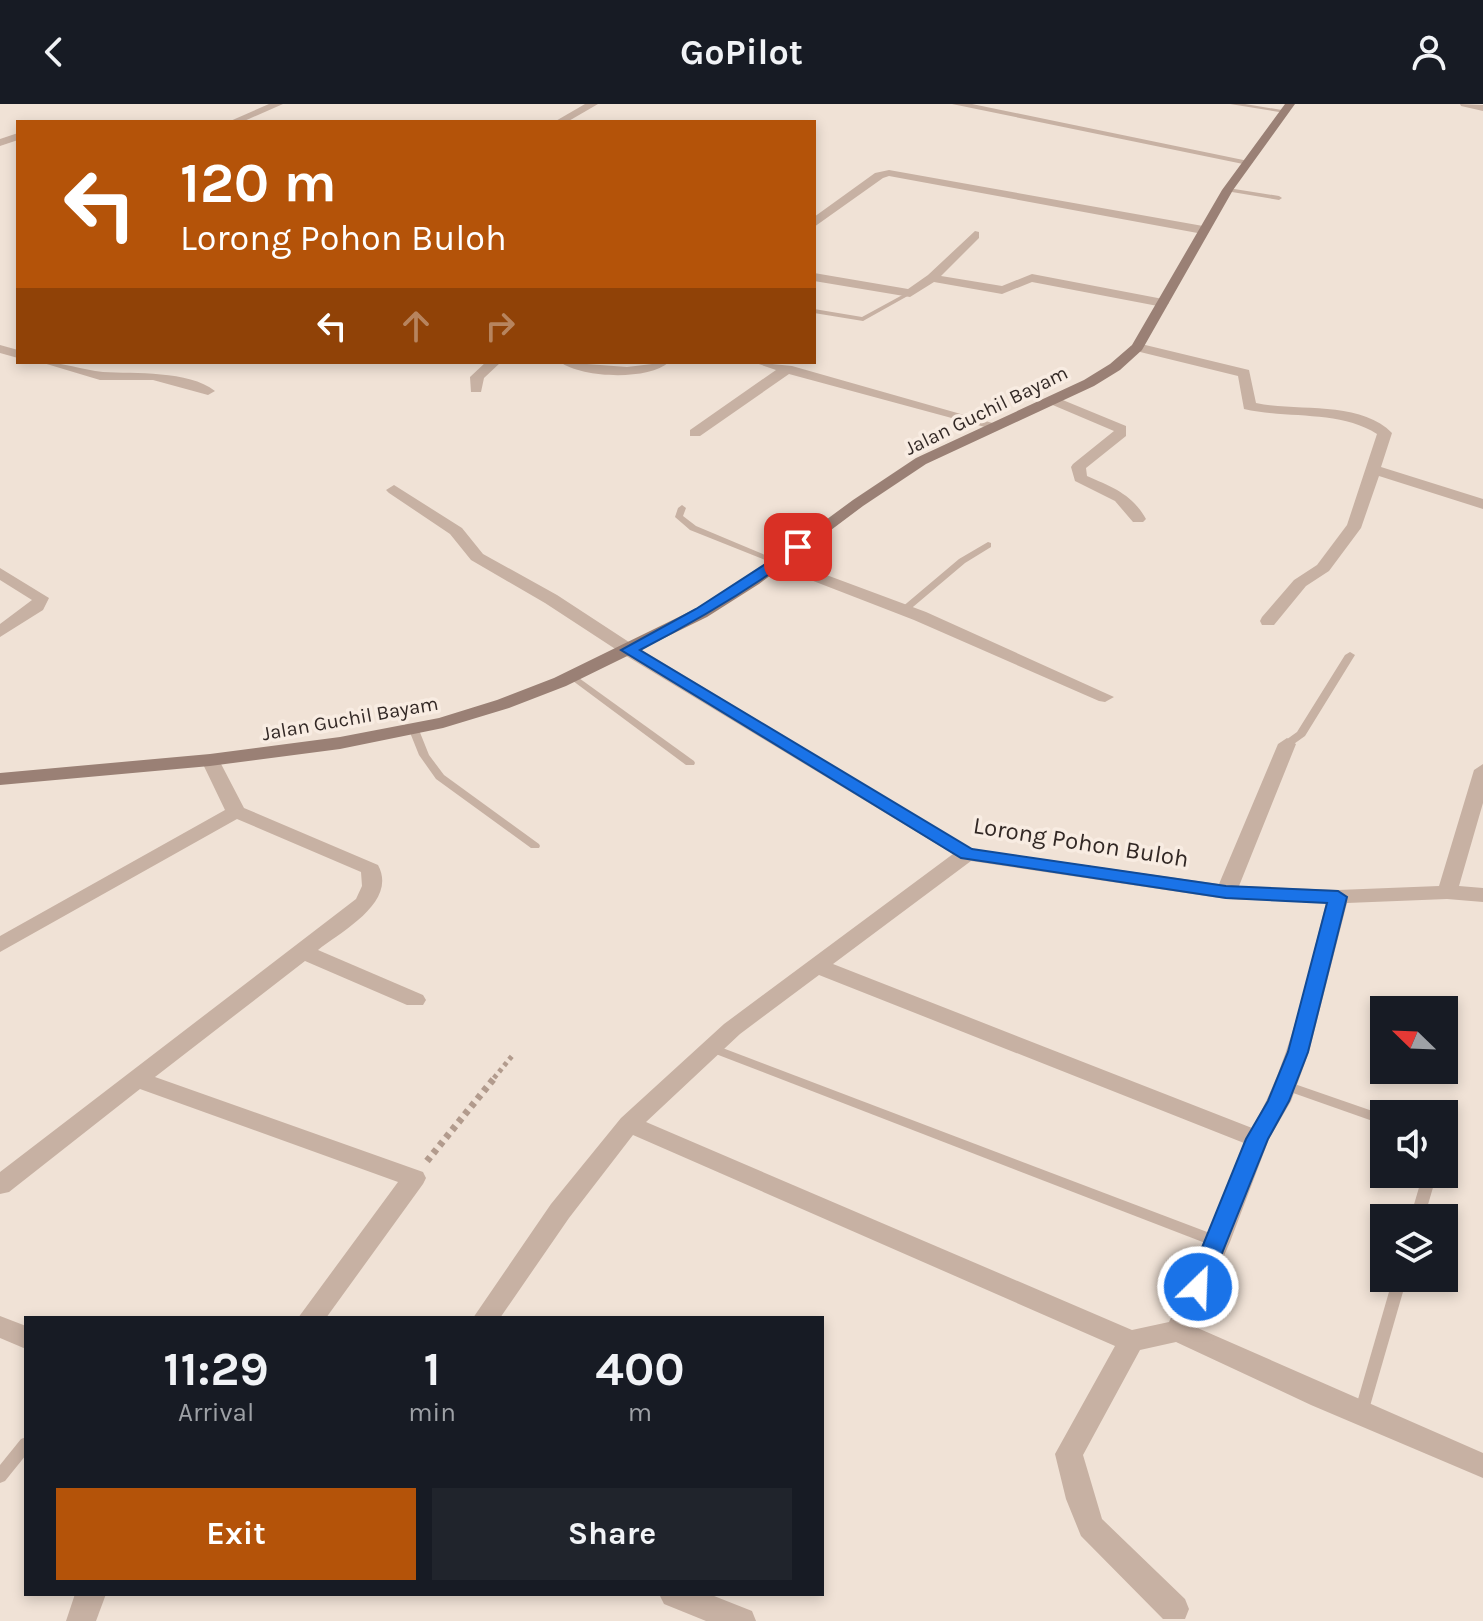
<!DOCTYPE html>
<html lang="en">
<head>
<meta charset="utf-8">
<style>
  :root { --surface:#171b24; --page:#20242c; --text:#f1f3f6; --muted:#9ea1a6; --accent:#b45309 }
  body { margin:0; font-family:Karla,sans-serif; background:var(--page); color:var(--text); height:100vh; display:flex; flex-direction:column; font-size:30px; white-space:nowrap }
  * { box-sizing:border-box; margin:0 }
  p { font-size:26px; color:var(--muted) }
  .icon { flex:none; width:44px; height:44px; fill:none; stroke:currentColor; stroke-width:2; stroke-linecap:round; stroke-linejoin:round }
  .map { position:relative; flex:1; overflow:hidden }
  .side { position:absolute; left:24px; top:1212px; width:800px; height:280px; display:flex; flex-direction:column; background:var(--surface); border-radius:0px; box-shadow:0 4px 12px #0003 }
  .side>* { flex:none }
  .hud { position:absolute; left:16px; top:16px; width:800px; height:244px; border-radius:0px; box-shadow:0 4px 12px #0003; background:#b45309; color:#fff; overflow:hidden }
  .needle { width:52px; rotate:293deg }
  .controls { position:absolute; left:1370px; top:892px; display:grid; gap:16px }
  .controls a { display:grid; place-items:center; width:88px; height:88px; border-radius:0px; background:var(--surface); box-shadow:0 4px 12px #0003; font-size:40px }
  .pin { position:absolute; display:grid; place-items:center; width:68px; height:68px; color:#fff; margin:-34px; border-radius:16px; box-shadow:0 4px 12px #0006 }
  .me { position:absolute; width:88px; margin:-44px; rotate:24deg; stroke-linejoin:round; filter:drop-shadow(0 0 6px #0008) }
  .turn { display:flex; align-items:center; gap:28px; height:168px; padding:0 32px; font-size:36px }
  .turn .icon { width:104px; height:104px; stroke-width:2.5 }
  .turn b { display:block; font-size:56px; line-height:68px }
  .lanes { display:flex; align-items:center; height:76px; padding:0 32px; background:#0003; justify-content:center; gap:40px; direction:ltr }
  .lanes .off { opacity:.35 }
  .eta { display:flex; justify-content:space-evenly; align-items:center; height:136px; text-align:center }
  .eta b { font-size:48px; font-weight:700; line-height:56px }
  .cta { display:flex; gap:16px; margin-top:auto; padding:16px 32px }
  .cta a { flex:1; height:92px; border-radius:0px; background:var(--accent); color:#fff; font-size:32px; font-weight:700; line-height:92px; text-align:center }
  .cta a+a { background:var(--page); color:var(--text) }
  header { display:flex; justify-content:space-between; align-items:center; height:104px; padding:0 32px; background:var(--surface); font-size:36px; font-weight:700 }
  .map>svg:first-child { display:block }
</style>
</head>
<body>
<header><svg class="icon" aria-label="back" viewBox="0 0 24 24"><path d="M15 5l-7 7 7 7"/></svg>GoPilot<svg class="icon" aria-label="person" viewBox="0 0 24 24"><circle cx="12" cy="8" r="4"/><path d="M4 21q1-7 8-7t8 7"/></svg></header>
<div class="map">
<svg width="1483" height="1517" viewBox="0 0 1483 1517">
  <rect width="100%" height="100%" fill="#f0e2d6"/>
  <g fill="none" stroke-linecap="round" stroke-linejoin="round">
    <polyline stroke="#b29b8d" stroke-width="5" stroke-dasharray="4 4" stroke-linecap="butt" points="494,974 512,952"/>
    <polyline stroke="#b29b8d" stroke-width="7" stroke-dasharray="5 5" stroke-linecap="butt" points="427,1057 496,972"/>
    <g fill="#c7b1a3" fill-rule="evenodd">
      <polygon points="1230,0 1245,0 1288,7 1285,9"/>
      <polygon points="1228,84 1279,92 1282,94 1279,96 1226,87 1226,85"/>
      <polygon points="908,188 913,189 863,217 814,209 814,205 862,213"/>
      <polygon points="682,401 686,404 683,412 696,422 782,458 778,461 775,460 690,426 675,413 678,404"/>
      <polygon points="988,438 991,439 991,443 965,459 907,508 901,508 901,504 959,455"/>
      <polygon points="1350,548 1355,551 1305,632 1291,642 1283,642 1282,640 1283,638 1297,628 1345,551"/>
      <polygon points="572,569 694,657 695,659 694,661 686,661 569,574 567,572"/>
      <polygon points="414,623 419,626 429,651 444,671 539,740 540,742 539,744 531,744 436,675 419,651 409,626"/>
      <polygon points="712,940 1223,1134 1225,1138 1223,1142 1218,1143 1213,1142 708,947 706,944 708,941"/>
      <polygon points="1283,976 1384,1011 1384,1021 1279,984 1277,981 1279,978"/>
      <polygon points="1423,1070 1437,1070 1424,1114 1410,1114"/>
      <polygon points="1393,1174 1407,1174 1368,1309 1366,1314 1361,1315 1356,1314 1354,1309"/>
      <polygon points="26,1333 26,1351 5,1377 0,1379 0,1361 21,1335"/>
    </g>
    <g fill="#c7b1a3" fill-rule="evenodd">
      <polygon points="269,0 283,0 242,18 228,18"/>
      <polygon points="585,0 598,0 567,18 554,18"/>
      <polygon points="952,0 972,0 1253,58 1248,61"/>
      <polygon points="1460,0 1483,1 1483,7 1461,2"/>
      <polygon points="18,29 18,36 0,42 0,35"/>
      <polygon points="889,66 1203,122 1209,126 1203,130 889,72 883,74 814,123 814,113 875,69"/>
      <polygon points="975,127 979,128 979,134 941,172 1002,182 1032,170 1163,195 1169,199 1163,203 1032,178 1002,190 934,178 910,193 814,177 814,169 908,185 928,171"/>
      <path d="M 1137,239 L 1249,266 L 1256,299 C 1297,308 1360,296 1392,329 L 1381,363 L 1483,395 L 1483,405 L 1379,372 L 1361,424 L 1329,467 L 1306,482 L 1274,521 L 1262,521 L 1260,517 L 1262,513 L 1294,476 L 1317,461 L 1347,421 L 1377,330 C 1340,306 1287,315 1244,305 L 1238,272 L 1132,246 L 1130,243 Z"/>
      <polygon points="0,241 18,246 18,254 0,249"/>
      <path d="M 40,258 C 63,258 82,266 103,268 C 135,270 188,266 215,287 L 208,291 L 153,276 L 100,276 Z"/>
      <polygon points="486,258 501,258 484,274 481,288 471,288 470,273"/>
      <path d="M 560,258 L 627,263 L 669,258 C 648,277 582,274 560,258 Z"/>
      <polygon points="753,258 792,262 1003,322 996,326 789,270 700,332 690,332 690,326 776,266"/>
      <path d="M 1053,292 L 1126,322 L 1126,332 L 1086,364 L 1087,372 C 1112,383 1132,390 1146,415 L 1143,418 L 1133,418 L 1115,397 L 1075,377 L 1071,363 L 1073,360 L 1114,327 L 1048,299 L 1048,293 Z"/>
      <path d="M 394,381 L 462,424 L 483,450 L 557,491 L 635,542 L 972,745 L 1219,780 L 1278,640 L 1287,634 L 1296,640 L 1239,782 L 1338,786 L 1439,782 L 1474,666 L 1483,660 L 1483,699 L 1459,782 L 1483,784 L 1483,798 L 1447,795 L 1347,799 L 1309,948 L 1291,997 L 1269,1035 L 1230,1138 L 1193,1222 L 1483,1349 L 1483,1374 L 1311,1301 L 1176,1238 L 1140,1246 L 1083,1351 L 1102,1415 L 1185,1495 L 1189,1505 L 1185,1515 L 1163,1515 L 1081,1432 L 1066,1395 L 1055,1350 L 1115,1242 L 633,1031 L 569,1114 L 500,1214 L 473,1214 L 551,1100 L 621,1014 L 724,920 L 953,750 L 623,550 L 545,499 L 471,456 L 450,430 L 389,389 L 386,386 ZM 971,757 L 1226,795 L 1326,799 C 1306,875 1292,955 1252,1024 L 833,860 ZM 819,871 L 1244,1039 L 1206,1138 L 1169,1218 L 1132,1226 L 646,1018 L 740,930 Z"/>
      <polygon points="778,453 926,508 1114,593 1105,598 1099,597 914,516 772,461 770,458"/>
      <polygon points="0,464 49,494 43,506 0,533 0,520 32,496 0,476"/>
      <path d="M 210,650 L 219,656 L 244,704 L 378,761 C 398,798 342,827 318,846 L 423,891 L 426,896 L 423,901 L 407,901 L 305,857 L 155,973 L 423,1068 L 426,1074 L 423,1080 L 326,1214 L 298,1214 L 398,1078 L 140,985 L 9,1088 L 0,1090 L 0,1068 L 356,795 L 362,782 L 361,768 L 237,715 L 0,848 L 0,832 L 225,706 L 201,656 Z"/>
      <polygon points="0,1212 26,1222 26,1245 0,1234"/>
      <polygon points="75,1490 106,1490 96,1517 66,1517"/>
      <polygon points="659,1490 709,1490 752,1507 756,1517 706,1517 664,1500"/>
    </g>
    <polygon fill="#9a8075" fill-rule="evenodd" points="1285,0 1295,0 1233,86 1142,246 1120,266 1094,282 926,360 863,402 759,480 707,513 566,582 509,604 443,624 340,645 210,662 0,681 0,669 210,650 340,633 439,614 497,596 554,574 695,505 747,474 853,396 916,354 1084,276 1110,260 1132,241 1222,86"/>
  </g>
  <path fill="#1a73e8" stroke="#114b97" stroke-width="2" d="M 798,439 L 805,443 L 803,446 C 751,485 698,516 640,546 L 972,745 L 1226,782 L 1338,787 L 1347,793 L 1308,948 L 1289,997 L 1268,1035 L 1206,1189 L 1198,1192 L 1190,1189 L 1186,1183 L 1246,1035 L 1268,997 L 1288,948 L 1327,799 L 1226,794 L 961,754 L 621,546 L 696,505 Z"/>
  <g text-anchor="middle" stroke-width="7" stroke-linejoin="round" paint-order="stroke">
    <g font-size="20" fill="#322825" stroke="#f8ece2">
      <text transform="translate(986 306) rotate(-26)" y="7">Jalan Guchil Bayam</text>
      <text transform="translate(350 614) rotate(-10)" y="7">Jalan Guchil Bayam</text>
    </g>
    <g font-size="24" fill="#322825" stroke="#f8ece2">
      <text transform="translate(1081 738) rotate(9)" y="8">Lorong Pohon Buloh</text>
    </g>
  </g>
</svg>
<div class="controls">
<a><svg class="needle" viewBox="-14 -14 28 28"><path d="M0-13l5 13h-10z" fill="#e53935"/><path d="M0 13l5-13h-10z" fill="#9ea1a6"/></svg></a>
<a><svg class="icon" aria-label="sound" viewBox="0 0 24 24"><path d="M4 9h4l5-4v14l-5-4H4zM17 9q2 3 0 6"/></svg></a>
<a><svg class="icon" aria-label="layers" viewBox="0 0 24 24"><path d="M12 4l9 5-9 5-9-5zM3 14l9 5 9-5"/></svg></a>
</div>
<div class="pin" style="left:798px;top:443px;background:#d93025"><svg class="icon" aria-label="arrive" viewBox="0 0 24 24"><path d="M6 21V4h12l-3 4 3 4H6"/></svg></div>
<svg class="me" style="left:1198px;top:1183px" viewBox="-20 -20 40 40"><circle r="17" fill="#1a73e8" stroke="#fff" stroke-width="3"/><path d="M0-11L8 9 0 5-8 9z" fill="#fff"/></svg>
<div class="hud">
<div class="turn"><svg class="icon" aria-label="left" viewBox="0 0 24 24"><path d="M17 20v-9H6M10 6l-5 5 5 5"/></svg><div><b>120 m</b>Lorong Pohon Buloh</div></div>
<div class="lanes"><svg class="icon" aria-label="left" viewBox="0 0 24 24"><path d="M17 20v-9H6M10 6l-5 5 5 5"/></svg><svg class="icon off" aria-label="ahead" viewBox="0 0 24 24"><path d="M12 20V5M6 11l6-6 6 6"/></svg><svg class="icon off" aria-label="right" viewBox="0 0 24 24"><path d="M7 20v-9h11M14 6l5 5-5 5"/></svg></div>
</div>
<section class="side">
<div class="eta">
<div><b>11:29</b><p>Arrival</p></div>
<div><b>1</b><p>min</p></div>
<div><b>400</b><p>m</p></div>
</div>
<div class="cta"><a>Exit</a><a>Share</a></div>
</section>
</div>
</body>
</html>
